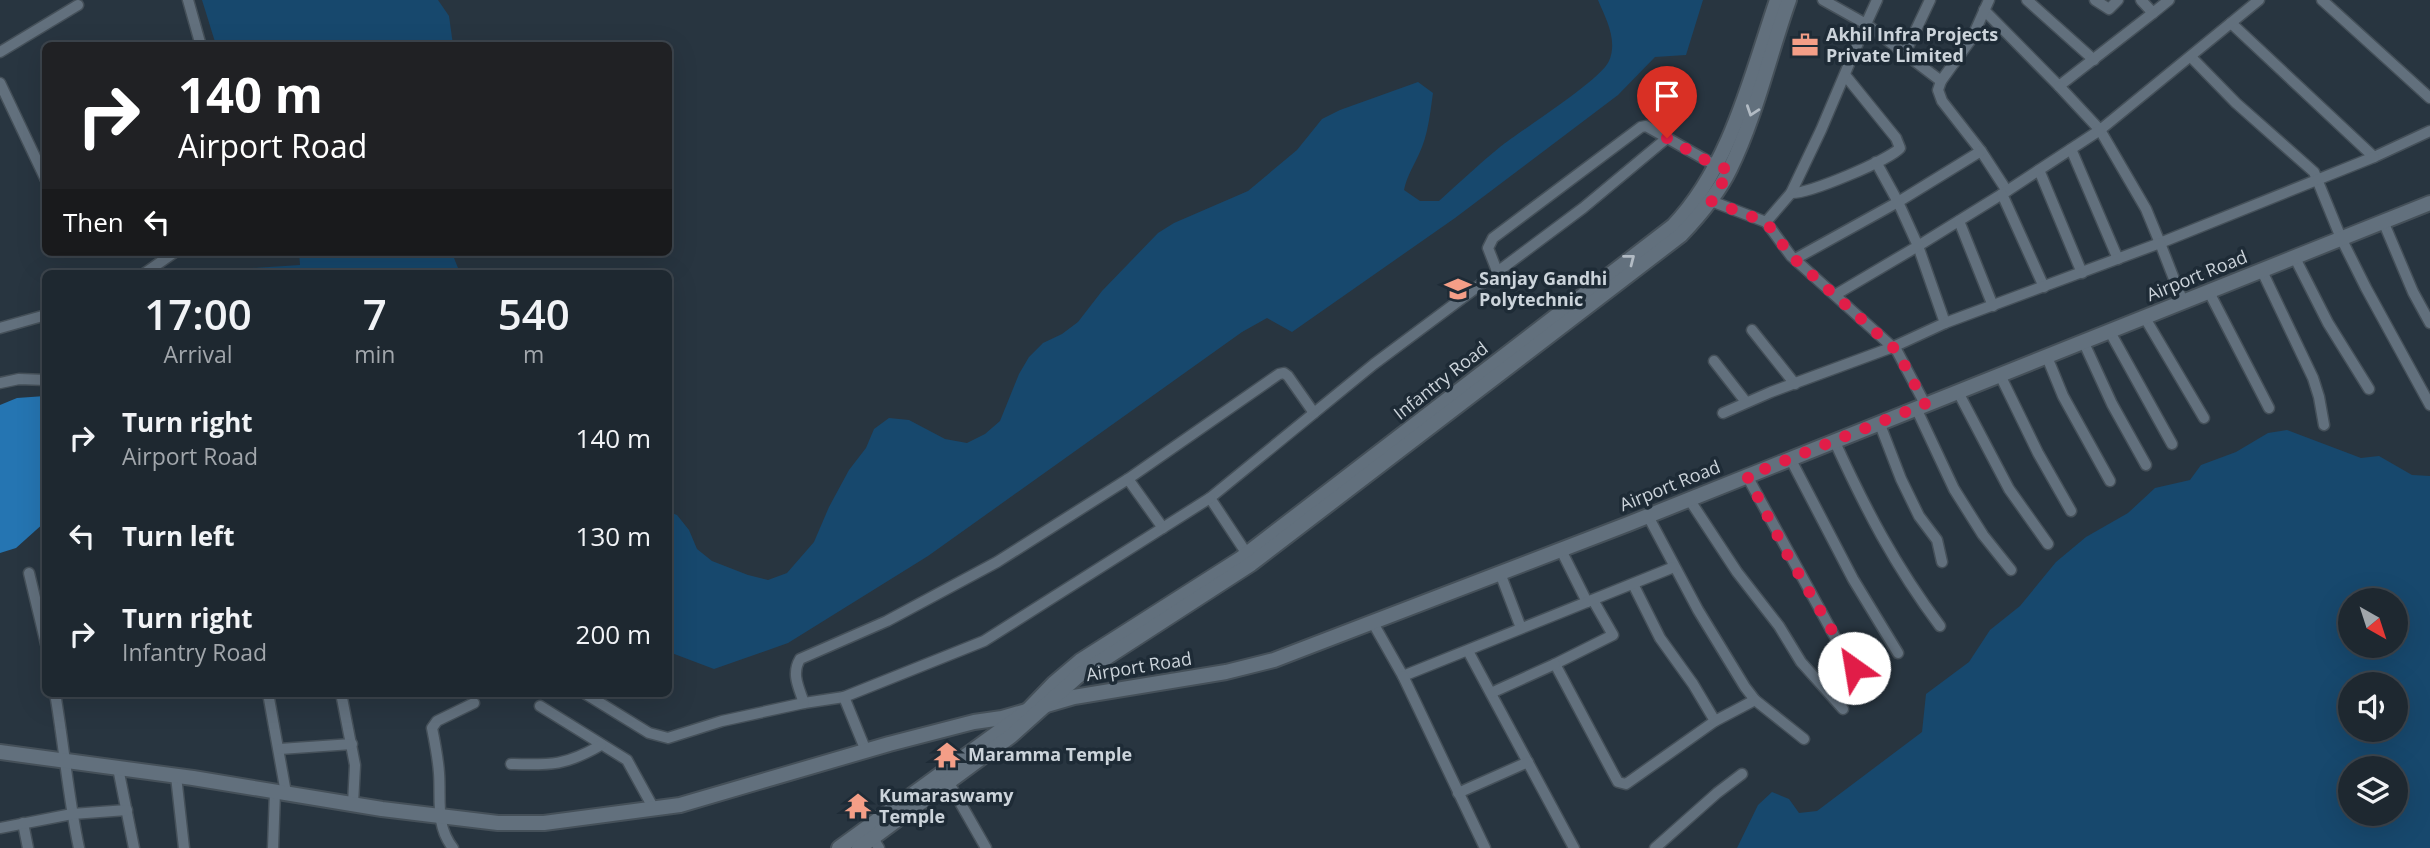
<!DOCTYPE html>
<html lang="en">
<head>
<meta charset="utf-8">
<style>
  :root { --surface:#1e2830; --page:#263038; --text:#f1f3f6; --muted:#a1a6ab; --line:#3c444c }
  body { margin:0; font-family:"Open Sans",sans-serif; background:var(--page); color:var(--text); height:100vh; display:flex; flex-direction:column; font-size:26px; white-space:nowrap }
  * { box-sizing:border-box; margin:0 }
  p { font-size:23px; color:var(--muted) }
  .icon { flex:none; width:38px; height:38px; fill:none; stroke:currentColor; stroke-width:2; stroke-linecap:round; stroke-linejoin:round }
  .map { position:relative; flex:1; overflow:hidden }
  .side { position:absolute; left:42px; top:270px; width:630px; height:427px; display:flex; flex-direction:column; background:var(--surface); border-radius:10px; box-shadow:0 7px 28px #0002,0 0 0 2px var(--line) }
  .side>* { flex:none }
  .hud { position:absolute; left:42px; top:42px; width:630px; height:214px; border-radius:10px; box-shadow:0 7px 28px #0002,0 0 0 2px var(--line); background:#202124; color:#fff; overflow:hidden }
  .needle { width:46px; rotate:141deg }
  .fabs { position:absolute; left:2338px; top:588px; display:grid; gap:14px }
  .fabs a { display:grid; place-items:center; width:70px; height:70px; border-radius:50%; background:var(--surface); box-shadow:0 7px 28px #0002,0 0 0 2px var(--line); font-size:35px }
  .pin { position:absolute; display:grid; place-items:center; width:60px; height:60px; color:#fff; margin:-72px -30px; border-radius:50% 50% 50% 0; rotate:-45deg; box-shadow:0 0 7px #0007 }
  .pin .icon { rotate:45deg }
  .me { position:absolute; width:77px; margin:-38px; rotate:328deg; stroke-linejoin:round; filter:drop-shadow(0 0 5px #0008) }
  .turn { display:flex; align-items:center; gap:24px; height:147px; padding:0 21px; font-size:32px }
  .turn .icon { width:91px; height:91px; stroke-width:2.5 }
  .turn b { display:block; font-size:49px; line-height:60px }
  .then { display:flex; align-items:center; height:66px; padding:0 21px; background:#0003; gap:14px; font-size:26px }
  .eta { display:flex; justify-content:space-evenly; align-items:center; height:119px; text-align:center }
  .eta b { font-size:42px; font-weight:600; line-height:49px }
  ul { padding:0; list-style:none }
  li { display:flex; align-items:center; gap:21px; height:98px; padding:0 21px }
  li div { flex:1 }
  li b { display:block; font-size:26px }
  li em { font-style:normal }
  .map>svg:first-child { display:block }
</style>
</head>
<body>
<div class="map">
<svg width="2430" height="848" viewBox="0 0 2430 848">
  <rect width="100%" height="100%" fill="#283540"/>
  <g fill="#17486d" fill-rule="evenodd">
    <polygon points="202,0 438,0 449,16 453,45 216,45"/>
    <path d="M 1598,0 L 1703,0 L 1686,55 L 1655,57 L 1618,95 L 1455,218 L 1292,332 L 1267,318 L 1242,332 L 928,556 L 788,643 L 714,669 L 669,652 L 669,512 L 677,515 L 689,530 L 697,549 L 712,561 L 748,575 L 768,580 L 787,573 L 814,542 L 829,507 L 849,470 L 866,448 L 874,429 L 889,418 L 909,420 L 945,439 L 967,443 L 985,434 L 1000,421 L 1019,374 L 1029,357 L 1043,343 L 1062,334 L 1078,322 L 1102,291 L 1158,233 L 1174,223 L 1248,191 L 1297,150 L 1322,119 L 1340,110 L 1418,82 L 1433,93 C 1430,114 1428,135 1419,154 C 1413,167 1407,176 1404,190 L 1420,201 L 1439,201 C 1459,183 1479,164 1500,147 C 1521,130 1600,81 1609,61 C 1618,40 1606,19 1598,0 Z"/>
    <polygon points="299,252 444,252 454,258 460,273 238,273 236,269 300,265"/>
    <path d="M 2287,430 L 2361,458 L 2379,456 L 2412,475 L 2430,476 L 2430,848 L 1737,848 L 1758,805 L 1772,792 L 1789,799 L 1799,813 L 1817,811 L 1922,732 L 1926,694 L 1969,662 L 1990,630 L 2020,606 L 2056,562 L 2086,537 L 2128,513 L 2155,488 L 2190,480 L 2201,465 L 2236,452 L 2268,433 ZM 2396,600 L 2396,646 L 2350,646 L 2350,600 ZM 2350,684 L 2396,684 L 2396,730 L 2350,730 ZM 2350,768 L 2396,768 L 2396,814 L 2350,814 Z"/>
  </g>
  <polygon fill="#2575b2" points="45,396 45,522 16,548 0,553 0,405 17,398"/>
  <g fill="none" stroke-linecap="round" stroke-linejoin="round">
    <g stroke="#455059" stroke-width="13">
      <g id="street">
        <polyline points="188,0 201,46"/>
        <polyline points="1823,0 1866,24 1877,0"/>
        <polyline points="2027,0 2094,60"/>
        <polyline points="2095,0 2109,9 2118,0"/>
        <polyline points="2141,0 2153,13 2169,0"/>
        <polyline points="2322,0 2430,98"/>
        <polyline points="1984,10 2059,86 2153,13"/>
        <polyline points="2231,23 2374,157 2430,131"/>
        <polyline points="0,52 78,5"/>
        <polyline points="1905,53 1930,0"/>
        <polyline points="2191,57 2236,103 2314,172 2341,238 2366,288 2430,405"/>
        <polyline points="1941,81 1938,90 1942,101 1981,151 2007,191 1918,246 1945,323"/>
        <polyline points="0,83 46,180"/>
        <polyline points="2059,86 2100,130 2146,209 2160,243 2374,157"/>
        <polyline points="2071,149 2118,259"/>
        <polyline points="2039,170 2082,273"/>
        <polyline points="2007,191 2100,130 2259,0"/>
        <path d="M 1791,193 C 1809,194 1889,160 1900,148 L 1896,138 L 1845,75"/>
        <polyline points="2002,194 2044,287"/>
        <polyline points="1711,201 1766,222 1791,193 1821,130 1866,24 1941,81 1972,38 1989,0"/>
        <polyline points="1959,221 1993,306"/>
        <polyline points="2383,221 2413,292 2430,323"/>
        <polyline points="1766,222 1791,256 1897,351 1925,404"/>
        <polyline points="2295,258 2328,323 2369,389"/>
        <polyline points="1795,259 1898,202 1981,151"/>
        <polyline points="1497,271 1488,248 1493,238 1641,127 1646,126 1720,168"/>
        <polyline points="2262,271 2313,378 2319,397 2324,425"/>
        <polyline points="145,273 175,252"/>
        <polyline points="2209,292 2269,408"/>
        <polyline points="1835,295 1918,246 1898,202 1876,162"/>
        <polyline points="2145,318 2204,418"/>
        <polyline points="0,328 46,315"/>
        <polyline points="1752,330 1795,384"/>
        <polyline points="2110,332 2172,444"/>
        <polyline points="2084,343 2112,404 2146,465"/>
        <polyline points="2047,357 2063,396 2110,481"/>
        <polyline points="1714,361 1746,402"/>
        <polyline points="2000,375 2038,453 2071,511"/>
        <polyline points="0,383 19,379 46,380"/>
        <polyline points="1958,392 2009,489 2048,544"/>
        <polyline points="1916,408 1954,489 1983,535 2011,570"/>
        <polyline points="1723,413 1771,392 1893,347 1945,323 2160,243 2183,302"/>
        <polyline points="1879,422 1901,479 1919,516 1937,540 1942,562"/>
        <path d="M 1834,440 C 1865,508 1895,566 1940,626"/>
        <polyline points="1790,458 1853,579 1898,653"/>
        <polyline points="1747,476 1841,648 1866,687"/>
        <polyline points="1128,479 1163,528"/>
        <polyline points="1689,499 1737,572 1779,626 1801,662 1843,709"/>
        <polyline points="1648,516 1698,610 1745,687 1755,700 1804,739"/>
        <polyline points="1561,550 1587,602"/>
        <polyline points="1247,554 1210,498 1374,364 1583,208 1667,138"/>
        <polyline points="29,573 46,644"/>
        <polyline points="1500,573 1521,628"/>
        <polyline points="1593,600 1613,635 1555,664 1613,773 1618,782 1626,784 1715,721 1693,684 1660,638 1633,584"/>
        <polyline points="1373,623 1403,676 1674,567"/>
        <polyline points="1468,651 1574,848"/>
        <polyline points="1403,676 1485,848"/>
        <path d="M 55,693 C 64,745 68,797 79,848"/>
        <polyline points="268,693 286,793"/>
        <polyline points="341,693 355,765 353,804"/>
        <polyline points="584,693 649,733 668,738 722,721 804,703 844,697"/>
        <polyline points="1491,693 1555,664"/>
        <path d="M 804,703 C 799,688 791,674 800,659 L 887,621 L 997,562 L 1128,479 L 1279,374 L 1284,373 L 1288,376 L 1314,413"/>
        <polyline points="540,706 627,760 654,809"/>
        <polyline points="1715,721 1755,700"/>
        <polyline points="280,749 352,744"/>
        <polyline points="866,751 844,697 984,641 1210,498"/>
        <path d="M 511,764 C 550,765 565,766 601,745"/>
        <polyline points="118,768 134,848"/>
        <polyline points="176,776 184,848"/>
        <polyline points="949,783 986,848"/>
        <polyline points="1458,793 1528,762"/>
        <polyline points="23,823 28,848"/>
        <polyline points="0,828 72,814 127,810"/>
        <polyline points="873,838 879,848"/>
        <polyline points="273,848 275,791"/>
        <path d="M 453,848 C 435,825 441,800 439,773 C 438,758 435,743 432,728 L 437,721 L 474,703"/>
        <polyline points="1655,848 1717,793 1742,774"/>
      </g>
    </g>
    <g stroke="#455059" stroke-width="18">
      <g id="secondary">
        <polyline points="0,752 193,778 382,809 498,823 544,823 680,805 889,744 974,722 1002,718 1074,697 1226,672 1274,660 1628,524 2430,203"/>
        <path d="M 839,848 L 1027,711 L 1054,683 L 1080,661 L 1240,559 L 1673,226 C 1730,167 1751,76 1777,0"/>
        <path d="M 859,848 L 1011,736 L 1078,676 L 1251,564 L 1681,235 C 1700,215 1718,194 1730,169 C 1756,116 1769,56 1789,0"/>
      </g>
    </g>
    <use href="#street" stroke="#62707d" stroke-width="10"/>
    <use href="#secondary" stroke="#62707d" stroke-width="14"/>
  </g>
  <defs><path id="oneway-chevron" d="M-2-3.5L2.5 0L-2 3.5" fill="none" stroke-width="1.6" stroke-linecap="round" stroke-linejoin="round" transform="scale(1.75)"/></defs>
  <g stroke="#b2bbc4">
    <use href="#oneway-chevron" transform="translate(1752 111) rotate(109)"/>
    <use href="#oneway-chevron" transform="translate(1630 259) rotate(-38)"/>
  </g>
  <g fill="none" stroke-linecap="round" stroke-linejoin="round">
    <polyline stroke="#e11d48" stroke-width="12" stroke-dasharray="0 21.6" points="1667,138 1716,166 1730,170 1711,201 1766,222 1791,256 1897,351 1925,404 1747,476 1787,554 1854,668"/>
  </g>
  <defs>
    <g id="office-bare" transform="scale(2.1)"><path d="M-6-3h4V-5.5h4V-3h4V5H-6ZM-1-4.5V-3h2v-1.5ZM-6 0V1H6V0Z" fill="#f49e87" stroke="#1e2b36" stroke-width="2.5" paint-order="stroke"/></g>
    <g id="school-bare" transform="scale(2.1)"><path d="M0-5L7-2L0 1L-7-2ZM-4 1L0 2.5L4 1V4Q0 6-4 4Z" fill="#f49e87" stroke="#1e2b36" stroke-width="2.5" paint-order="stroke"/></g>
    <g id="temple-bare" transform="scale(2.1)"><path d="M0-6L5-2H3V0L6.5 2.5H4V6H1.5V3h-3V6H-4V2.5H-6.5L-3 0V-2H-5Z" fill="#f49e87" stroke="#1e2b36" stroke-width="2.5" paint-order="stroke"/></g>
  </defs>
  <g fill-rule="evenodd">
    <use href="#office-bare" x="1805" y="45"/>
    <use href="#school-bare" x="1458" y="289"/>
    <use href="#temple-bare" x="947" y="755"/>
    <use href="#temple-bare" x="858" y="806"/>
  </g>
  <g text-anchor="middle" stroke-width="7" stroke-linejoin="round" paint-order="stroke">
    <g font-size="18" font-weight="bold" fill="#ccd4db" stroke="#1e2b36" text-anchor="start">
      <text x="1826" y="41">Akhil Infra Projects<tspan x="1826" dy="21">Private Limited</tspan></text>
      <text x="1479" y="285">Sanjay Gandhi<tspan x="1479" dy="21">Polytechnic</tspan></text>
      <text x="968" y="761">Maramma Temple</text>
      <text x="879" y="802">Kumaraswamy<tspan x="879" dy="21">Temple</tspan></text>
    </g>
    <g font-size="18" fill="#ccd4db" stroke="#1e2b36">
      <text transform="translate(2197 276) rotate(-22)" y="6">Airport Road</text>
      <text transform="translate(1441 381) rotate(-38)" y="6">Infantry Road</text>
      <text transform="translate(1670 486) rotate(-22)" y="6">Airport Road</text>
      <text transform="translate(1139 667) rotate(-9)" y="6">Airport Road</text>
    </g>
  </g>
</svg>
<div class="fabs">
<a><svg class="needle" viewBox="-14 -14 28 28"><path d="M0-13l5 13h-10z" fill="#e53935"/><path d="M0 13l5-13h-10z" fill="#a1a6ab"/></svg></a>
<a><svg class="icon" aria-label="sound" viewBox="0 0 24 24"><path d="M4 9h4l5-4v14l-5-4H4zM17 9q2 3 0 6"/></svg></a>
<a><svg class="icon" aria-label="layers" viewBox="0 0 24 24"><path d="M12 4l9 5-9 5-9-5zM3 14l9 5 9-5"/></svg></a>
</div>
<div class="pin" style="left:1667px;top:138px;background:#d93025"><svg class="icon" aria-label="arrive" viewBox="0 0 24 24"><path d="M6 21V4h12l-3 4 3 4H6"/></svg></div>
<svg class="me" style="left:1854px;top:668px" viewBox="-20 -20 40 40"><circle r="19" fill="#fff"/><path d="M0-13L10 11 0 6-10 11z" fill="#e11d48"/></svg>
<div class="hud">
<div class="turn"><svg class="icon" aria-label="right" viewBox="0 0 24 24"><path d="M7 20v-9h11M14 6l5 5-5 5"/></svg><div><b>140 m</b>Airport Road</div></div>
<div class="then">Then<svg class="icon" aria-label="left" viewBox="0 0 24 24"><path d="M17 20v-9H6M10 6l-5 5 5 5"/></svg></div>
</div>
<section class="side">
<div class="eta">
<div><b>17:00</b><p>Arrival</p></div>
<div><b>7</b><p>min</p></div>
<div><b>540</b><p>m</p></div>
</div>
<ul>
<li><svg class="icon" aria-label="right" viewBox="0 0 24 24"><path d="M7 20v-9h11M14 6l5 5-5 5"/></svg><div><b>Turn right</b><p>Airport Road</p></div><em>140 m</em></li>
<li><svg class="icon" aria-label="left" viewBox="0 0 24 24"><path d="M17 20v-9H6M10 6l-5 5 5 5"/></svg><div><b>Turn left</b></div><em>130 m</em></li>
<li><svg class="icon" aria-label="right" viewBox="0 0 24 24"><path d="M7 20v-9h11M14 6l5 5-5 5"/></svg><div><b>Turn right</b><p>Infantry Road</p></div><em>200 m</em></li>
</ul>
</section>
</div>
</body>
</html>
